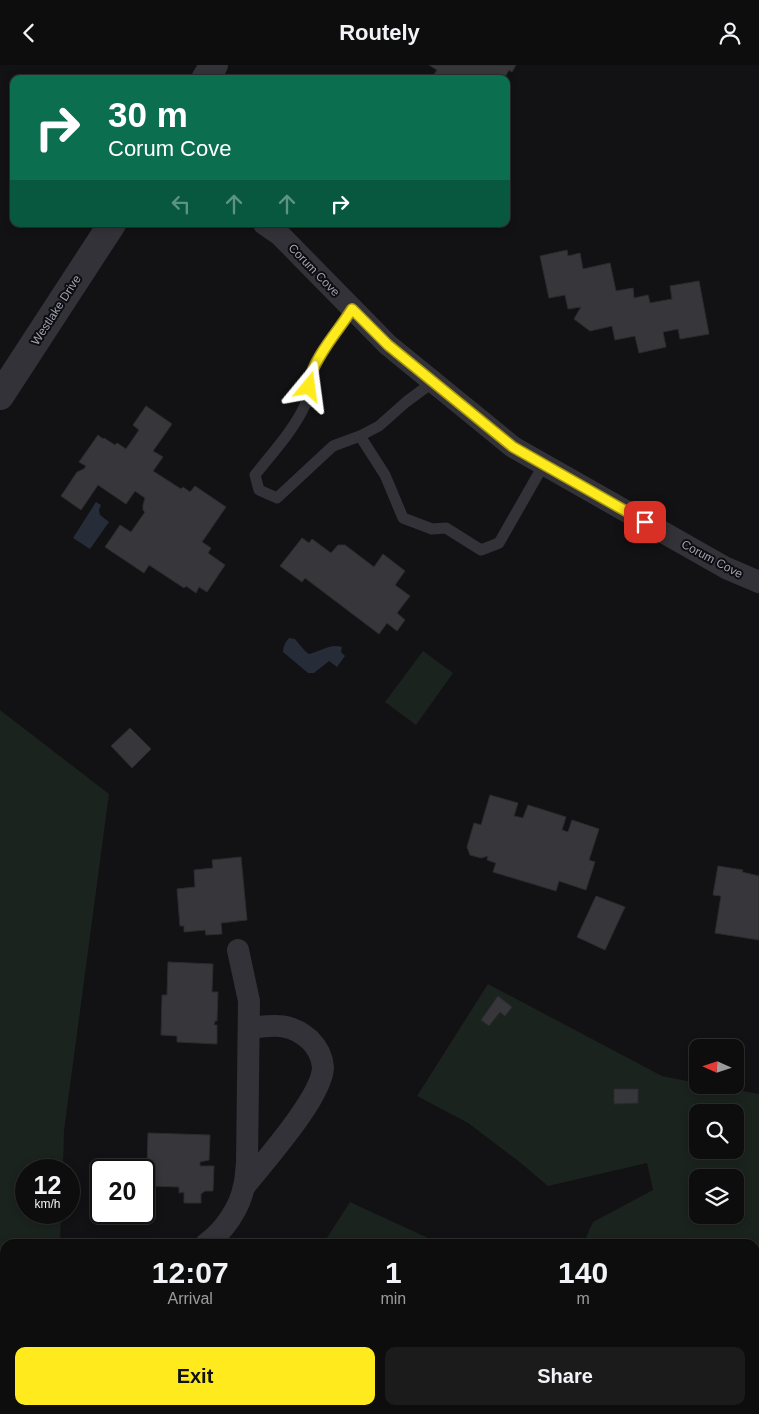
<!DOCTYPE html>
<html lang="en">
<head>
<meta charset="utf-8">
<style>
  :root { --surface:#0e0d0e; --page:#1c1b1c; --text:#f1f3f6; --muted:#9b9c9e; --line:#2e2d2e; --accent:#ffeb1d }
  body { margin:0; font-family:Helvetica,sans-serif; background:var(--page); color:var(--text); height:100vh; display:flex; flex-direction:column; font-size:19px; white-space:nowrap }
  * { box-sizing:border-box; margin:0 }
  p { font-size:16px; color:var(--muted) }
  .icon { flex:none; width:28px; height:28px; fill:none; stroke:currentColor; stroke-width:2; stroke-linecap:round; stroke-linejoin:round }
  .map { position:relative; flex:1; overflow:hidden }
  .panel { position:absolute; left:0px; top:1174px; width:760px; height:176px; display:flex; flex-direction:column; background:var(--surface); border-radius:15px 15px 0 0; box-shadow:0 2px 8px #0003,0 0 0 1px var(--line) }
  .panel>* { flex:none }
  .guide { position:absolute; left:10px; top:10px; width:500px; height:152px; border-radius:10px; box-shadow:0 2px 8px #0003,0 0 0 1px var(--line); background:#0b6e4f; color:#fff; overflow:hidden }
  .needle { width:32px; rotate:273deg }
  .controls { position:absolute; left:689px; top:974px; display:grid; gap:10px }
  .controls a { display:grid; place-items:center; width:55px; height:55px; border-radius:10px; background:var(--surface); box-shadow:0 2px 8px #0003,0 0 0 1px var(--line); font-size:25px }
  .speed { position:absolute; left:15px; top:1094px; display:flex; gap:10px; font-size:25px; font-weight:700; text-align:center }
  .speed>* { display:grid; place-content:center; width:65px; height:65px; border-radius:50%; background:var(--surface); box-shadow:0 2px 8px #0003,0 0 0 1px var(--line); line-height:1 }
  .speed small { font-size:12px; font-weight:400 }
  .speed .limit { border:2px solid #111; border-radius:8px; background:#fff; color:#111 }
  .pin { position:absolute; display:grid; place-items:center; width:42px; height:42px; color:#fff; margin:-21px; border-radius:10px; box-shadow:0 2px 8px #0006 }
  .me { position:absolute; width:55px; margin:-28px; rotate:16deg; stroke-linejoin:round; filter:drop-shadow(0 0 4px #0008) }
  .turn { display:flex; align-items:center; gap:18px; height:105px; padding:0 15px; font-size:22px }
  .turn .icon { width:65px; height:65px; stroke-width:2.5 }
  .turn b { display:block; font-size:35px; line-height:42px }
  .lanes { display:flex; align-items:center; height:48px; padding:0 15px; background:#0003; justify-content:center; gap:25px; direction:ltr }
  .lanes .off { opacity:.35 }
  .eta { display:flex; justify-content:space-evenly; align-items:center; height:85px; text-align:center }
  .eta b { font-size:30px; font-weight:600; line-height:35px }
  .button { display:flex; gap:10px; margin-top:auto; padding:10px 15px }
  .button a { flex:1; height:58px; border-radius:10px; background:var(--accent); color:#111; font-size:20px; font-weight:600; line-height:58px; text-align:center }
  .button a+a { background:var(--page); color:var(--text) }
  header { display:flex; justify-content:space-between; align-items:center; height:65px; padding:0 15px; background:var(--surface); font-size:22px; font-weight:600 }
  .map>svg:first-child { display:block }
</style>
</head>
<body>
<header><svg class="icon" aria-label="back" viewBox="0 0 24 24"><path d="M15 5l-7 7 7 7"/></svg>Routely<svg class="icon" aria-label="person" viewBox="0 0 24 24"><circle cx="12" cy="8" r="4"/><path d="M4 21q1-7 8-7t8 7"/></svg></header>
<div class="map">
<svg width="759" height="1349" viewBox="0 0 759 1349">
  <rect width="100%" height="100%" fill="#121113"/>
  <g fill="#1b231e" fill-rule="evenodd">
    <polygon points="423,586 453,608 416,660 385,637"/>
    <polygon points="0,645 109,729 64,1066 63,1105 26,1105 26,1148 61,1148 60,1179 5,1179 5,1266 0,1265"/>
    <path d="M 488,919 L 662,1011 L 697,1018 L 698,1020 L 710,1020 L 759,1029 L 759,1349 L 368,1349 L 354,1345 L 755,1345 L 755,1179 L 583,1179 L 593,1157 L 653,1125 L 647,1098 L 548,1121 L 517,1095 L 468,1058 L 417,1031 ZM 698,1048 L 735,1048 L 735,1085 L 698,1085 ZM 698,1112 L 735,1112 L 735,1150 L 698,1150 Z"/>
    <polygon points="350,1137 441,1179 323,1179"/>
  </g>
  <g fill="#262c38">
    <polygon points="96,437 101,440 99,445 100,450 109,457 90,484 73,473"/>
    <path d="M 289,573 L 295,574 L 305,586 L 309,589 C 321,586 330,578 342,582 L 341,587 L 345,591 L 337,602 L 329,596 L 314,608 L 308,608 L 283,587 C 283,582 285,577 289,573 Z"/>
  </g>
  <g fill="#36363b" stroke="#2c2b2f">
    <polygon points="429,0 516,0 512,7 509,5 504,14 500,14 493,10 491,14 431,14 437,5"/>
    <polygon points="567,185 568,191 580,188 583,204 610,198 616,226 633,223 634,233 648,230 650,238 672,234 670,221 699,216 709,269 680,274 678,264 663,267 666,282 639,288 635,271 615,275 612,261 590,266 574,254 581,242 568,244 565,230 549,233 540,191"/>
    <polygon points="146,341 172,359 153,386 163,392 153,406 181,424 183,422 190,427 195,421 226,442 202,477 211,483 208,488 225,500 207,527 199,522 196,528 186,521 184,523 149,500 144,508 105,482 120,460 131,467 145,447 143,445 143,440 145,433 135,426 126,439 98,420 81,445 61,431 77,407 84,404 86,401 79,397 98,370 103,374 104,373 115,380 117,378 126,384 139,365 133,360"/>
    <polygon points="302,473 309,478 312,474 331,488 338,480 345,480 374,502 383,489 405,506 395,520 410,531 397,548 405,555 397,566 387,558 379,569 305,513 302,517 280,501"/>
    <polygon points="130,663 151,684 132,703 111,681"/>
    <polygon points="490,730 518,738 514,751 523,753 528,740 566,752 562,765 568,767 572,755 599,764 589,795 595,797 586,825 559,816 556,826 493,807 496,798 487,795 488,791 481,793 470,790 467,782 474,758 481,760"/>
    <polygon points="241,792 247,855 221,858 222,869 206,870 205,865 184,867 184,861 180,861 177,824 195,822 194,805 213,803 212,795"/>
    <polygon points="718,801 743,805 742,807 759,811 759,875 715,868 721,831 713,830"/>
    <polygon points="596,831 625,842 605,885 577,872"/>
    <polygon points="168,897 213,899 212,927 218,927 217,956 215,956 214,960 217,960 217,979 177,977 177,971 161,970 162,930 167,930"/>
    <polygon points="498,931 512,942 505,951 500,947 489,961 481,955"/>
    <polygon points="614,1024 638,1024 638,1038 614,1039"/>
    <polygon points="148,1068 210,1070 209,1095 200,1097 200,1101 214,1101 213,1126 205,1126 201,1129 201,1138 184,1138 184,1127 179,1128 179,1122 151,1121 151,1103 147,1103"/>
  </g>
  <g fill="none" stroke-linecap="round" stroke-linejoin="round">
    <g stroke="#323238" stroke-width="11">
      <path d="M 352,244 C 340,263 317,288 311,308 C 308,318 311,329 306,338 C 294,365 273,387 255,410 L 259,425 L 277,433 L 333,381 L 360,371 L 379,361 L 406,337 L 433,317"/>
      <polyline points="360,371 385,410 403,453 432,464 446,463 481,485 499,478 544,399"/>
    </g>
    <g stroke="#323238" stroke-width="22">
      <polyline points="264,159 280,170 388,280 513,382 726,503 759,517"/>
      <path d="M 244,1122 C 264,1097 323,1031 323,1002 C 322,991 317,982 310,975 C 290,957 274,960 249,963"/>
      <path d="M 206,1179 C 224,1166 240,1143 244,1121 C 246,1114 246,1106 247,1098 L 249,936 L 238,885"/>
    </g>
    <g stroke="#323238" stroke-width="28">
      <polyline points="205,14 214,0"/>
      <polyline points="0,331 112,159"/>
      <polyline points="0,1311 5,1312"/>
      <polyline points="188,1345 209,1349"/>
    </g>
  </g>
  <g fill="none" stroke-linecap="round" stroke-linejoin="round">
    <g stroke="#a69913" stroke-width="12">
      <path id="route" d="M 309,322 C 310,317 310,311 312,307 C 321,284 339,265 352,244 L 388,280 L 513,382 L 645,457"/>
    </g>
    <use href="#route" stroke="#ffeb1d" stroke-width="9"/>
  </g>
  <g text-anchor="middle" stroke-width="4" stroke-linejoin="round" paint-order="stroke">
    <g font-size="12" fill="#a1a2b5" stroke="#0d0c0e">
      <text transform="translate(314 205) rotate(46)" y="4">Corum Cove</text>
      <text transform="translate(56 245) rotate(-57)" y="4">Westlake Drive</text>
      <text transform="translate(712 494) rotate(28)" y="4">Corum Cove</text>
    </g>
  </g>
</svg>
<div class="controls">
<a><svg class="needle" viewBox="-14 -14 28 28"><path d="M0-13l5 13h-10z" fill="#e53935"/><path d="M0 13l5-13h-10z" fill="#9b9c9e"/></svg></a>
<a><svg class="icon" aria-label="search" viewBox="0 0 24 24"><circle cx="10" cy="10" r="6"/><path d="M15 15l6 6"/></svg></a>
<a><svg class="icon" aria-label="layers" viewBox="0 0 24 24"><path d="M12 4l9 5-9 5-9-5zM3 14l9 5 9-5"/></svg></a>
</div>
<div class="speed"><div>12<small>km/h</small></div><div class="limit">20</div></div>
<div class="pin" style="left:645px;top:457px;background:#d93025"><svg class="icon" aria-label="arrive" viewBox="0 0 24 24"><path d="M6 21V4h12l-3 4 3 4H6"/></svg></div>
<svg class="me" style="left:309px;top:322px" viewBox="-20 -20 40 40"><path d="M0-17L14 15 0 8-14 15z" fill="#ffeb1d" stroke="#fff" stroke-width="4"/></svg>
<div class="guide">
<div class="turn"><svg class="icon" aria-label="right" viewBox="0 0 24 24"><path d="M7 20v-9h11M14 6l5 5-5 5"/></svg><div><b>30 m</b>Corum Cove</div></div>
<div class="lanes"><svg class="icon off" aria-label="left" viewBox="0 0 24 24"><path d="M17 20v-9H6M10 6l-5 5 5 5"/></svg><svg class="icon off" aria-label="ahead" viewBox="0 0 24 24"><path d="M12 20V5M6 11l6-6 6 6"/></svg><svg class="icon off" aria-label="ahead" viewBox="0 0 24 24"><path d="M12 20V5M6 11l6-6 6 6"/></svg><svg class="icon" aria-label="right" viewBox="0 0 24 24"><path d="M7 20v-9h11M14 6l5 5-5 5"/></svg></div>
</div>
<section class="panel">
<div class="eta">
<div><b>12:07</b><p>Arrival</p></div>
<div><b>1</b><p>min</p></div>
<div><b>140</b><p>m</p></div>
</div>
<div class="button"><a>Exit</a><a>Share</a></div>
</section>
</div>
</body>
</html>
